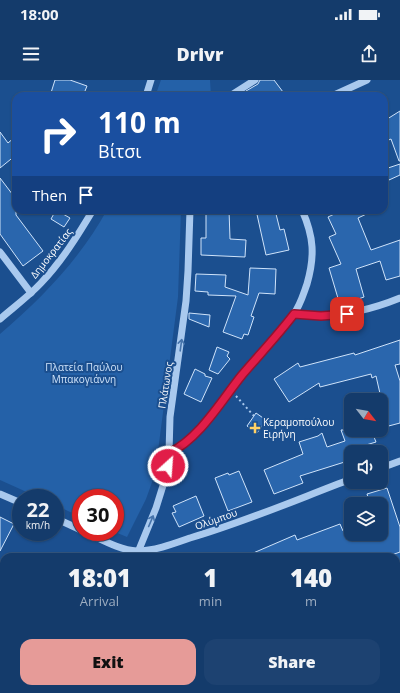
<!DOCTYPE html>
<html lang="en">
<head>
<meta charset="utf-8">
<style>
  :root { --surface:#143b6b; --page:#1d4271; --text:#f1f3f6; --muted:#9dadc1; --line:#33557e; --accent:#e69b98 }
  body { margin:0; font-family:"Open Sans",sans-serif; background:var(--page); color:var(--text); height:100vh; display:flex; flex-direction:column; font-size:15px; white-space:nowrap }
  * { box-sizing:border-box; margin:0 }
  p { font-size:13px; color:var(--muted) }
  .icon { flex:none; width:22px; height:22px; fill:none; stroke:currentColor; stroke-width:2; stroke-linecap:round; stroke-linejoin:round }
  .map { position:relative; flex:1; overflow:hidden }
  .drawer { position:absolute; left:0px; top:473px; width:400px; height:140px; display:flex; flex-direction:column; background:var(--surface); border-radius:12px 12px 0 0; box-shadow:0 1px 3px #0004,0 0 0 1px var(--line) }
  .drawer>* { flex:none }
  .top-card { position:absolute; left:12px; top:12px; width:376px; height:122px; border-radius:12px; box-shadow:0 1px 3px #0004,0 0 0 1px var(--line); background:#1a4fa0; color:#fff; overflow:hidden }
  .needle { width:26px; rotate:121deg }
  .fabs { position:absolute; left:344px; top:313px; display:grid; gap:8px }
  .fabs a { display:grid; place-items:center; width:44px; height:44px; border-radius:8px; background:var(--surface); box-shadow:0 1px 3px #0004,0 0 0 1px var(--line); font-size:20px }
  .speed { position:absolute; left:12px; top:409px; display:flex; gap:8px; font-size:20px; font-weight:700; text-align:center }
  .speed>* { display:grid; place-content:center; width:52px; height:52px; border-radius:50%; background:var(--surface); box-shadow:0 1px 3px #0004,0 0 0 1px var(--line); line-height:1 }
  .speed small { font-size:10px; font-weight:400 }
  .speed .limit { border:6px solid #d22; background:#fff; color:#111 }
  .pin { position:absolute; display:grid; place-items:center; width:34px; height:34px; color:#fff; margin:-17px; border-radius:8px; box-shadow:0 2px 6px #0006 }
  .me { position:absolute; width:44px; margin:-22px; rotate:26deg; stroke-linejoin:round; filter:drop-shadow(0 0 3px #0008) }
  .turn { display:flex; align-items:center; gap:14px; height:84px; padding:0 20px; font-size:18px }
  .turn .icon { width:52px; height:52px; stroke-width:2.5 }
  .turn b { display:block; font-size:28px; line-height:34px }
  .then { display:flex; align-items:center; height:38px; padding:0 20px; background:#0003; gap:8px; font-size:15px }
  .eta { display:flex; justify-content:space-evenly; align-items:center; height:68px; text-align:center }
  .eta b { font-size:24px; font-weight:800; line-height:28px }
  .action { display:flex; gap:8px; margin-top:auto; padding:8px 20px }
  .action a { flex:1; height:46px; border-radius:12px; background:var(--accent); color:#111; font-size:16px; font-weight:800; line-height:46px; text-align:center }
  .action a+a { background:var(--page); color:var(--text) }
  .status { display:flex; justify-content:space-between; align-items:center; height:28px; padding:0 20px; background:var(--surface); direction:ltr }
  .status svg { height:11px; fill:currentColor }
  header { display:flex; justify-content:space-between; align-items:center; height:52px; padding:0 20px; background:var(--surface); font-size:18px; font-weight:800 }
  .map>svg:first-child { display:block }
</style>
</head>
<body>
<div class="status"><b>18:00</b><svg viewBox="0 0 49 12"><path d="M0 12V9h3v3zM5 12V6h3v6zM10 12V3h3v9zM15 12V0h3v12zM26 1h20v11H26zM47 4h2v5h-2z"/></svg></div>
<header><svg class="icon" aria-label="menu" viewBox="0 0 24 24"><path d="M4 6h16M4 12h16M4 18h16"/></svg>Drivr<svg class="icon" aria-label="share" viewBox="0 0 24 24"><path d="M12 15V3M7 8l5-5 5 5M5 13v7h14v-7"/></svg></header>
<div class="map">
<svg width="400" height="613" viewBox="0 0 400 613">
  <rect width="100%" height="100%" fill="#1b4f8f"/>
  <g fill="#2461a8">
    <polygon points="161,0 210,0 211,16 158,16 157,11"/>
    <path d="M 107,130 L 181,130 L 178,217 L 155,394 L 146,419 L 127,457 L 115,452 L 115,418 L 81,418 L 81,437 L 55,425 L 55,418 L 40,418 L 0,400 L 0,254 C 42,218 80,179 107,130 Z"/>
    <polygon points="400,472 400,539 396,540 396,477 373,477"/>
    <polygon points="4,537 4,589 0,588 0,547"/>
  </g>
  <g fill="#2a66ad" stroke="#cfe3fa">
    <polygon points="55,0 70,0 87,6 83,16 50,16"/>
    <polygon points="260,0 274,0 283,12 277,16 249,16 246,11 258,4"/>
    <polygon points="400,31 400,81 399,81 391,59 384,62 384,41"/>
    <polygon points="0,52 8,63 16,56 16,75 0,88"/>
    <polygon points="400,84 400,95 389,100 385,89"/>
    <polygon points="0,98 16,119 16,135 43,171 23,186 0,154"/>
    <polygon points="56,130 70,138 64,147 51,139"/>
    <polygon points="206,130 229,130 230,159 246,160 245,177 201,175 201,158 206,158"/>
    <polygon points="256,130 275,130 280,150 284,149 289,170 266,175"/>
    <polygon points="343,130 375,130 358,138 371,170 400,160 400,196 386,200 380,181 356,189 364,217 340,225 329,188 341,184 329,157 336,154 328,137"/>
    <polygon points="250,188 276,189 275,214 259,213 251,236 254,237 248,255 244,254 242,259 223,252 236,216 208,215 208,212 195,211 196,194 226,195 225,207 248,215"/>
    <polygon points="189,233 210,235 209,247 189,239"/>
    <polygon points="400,260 400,284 395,285 400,301 400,343 381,348 381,318 376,296 372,298 371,294 320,307 319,303 289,322 274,299 298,283 300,287 354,273 355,275"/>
    <polygon points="217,267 229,272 227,276 230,279 218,294 209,290"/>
    <polygon points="195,289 205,294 205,296 212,298 201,322 184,314"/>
    <polygon points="256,333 266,340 257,353 247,346"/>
    <polygon points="341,350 387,350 374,357 376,362 366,365 368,372 351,372 351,380 300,396 303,403 274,414 264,390 303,374 299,362 318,356 322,353 327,367 345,361"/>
    <polygon points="239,391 252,422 228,431 215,398 228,393 229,395"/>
    <polygon points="387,408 400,447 400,472 386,477 244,477 295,455 297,460 340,444 343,451 351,448 351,454 381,454 381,424 370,424 367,414"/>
    <polygon points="196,416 204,436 179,447 172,433 176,432 173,426"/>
    <polygon points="0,437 14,444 0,471"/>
  </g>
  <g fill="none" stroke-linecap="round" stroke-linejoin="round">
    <polyline stroke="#a9c9ee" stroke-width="2" stroke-dasharray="2 3" stroke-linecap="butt" points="236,316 254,336"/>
    <g stroke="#a9c9ee" stroke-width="7">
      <polyline points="146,16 151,0"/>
      <polyline points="230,16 255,0"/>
      <polyline points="332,16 367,0"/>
      <polyline points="0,172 31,213"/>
      <path d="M 294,234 C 331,239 366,232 400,218"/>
      <path d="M 0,239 C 14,227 29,216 41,203 C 62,181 78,155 93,130"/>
      <path d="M 169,373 C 198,359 219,325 238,300 C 256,278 277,258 293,235 C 300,226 303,215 307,204 C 315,176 314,157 302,130"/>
      <polyline points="381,388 400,381"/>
      <polyline points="0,414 21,423"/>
      <polyline points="55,438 81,450"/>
      <path d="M 85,452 C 101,459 119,470 137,471 C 154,471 173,464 190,458 C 245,442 298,419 351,399"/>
      <polyline points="136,477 156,428 166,396 169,373 170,337 186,221 188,191 190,130"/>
      <polyline points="396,549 400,547"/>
      <polyline points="0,596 4,598"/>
      <polyline points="31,609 40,613"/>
      <polyline points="100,613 101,609"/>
      <polyline points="201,613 212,609"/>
    </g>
  </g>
  <defs><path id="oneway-shaft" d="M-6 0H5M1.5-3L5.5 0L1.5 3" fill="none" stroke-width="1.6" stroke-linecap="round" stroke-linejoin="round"/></defs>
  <g stroke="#4674ac">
    <use href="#oneway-shaft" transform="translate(181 265) rotate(-82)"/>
    <use href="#oneway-shaft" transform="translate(151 441) rotate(-67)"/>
  </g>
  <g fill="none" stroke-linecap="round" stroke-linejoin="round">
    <g stroke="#92132f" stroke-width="10">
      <path id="route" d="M 168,386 L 169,373 C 200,358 221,321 242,295 C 260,274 278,255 294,234 L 321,236 L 347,234"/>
    </g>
    <use href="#route" stroke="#e11d48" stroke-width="7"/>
  </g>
  <path fill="#ffd166" stroke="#1b4f8f" stroke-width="1.5" d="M253 342h4v4h4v4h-4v4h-4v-4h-4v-4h4z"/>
  <g text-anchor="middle" stroke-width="4" stroke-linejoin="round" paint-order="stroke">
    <g font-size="10" fill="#fff" stroke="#1b4f8f">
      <text transform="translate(51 173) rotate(-52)" y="4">Δημοκρατίας</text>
      <text transform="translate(165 305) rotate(-81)" y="4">Πλάτωνος</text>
      <text transform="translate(216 439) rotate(-19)" y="4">Ολύμπου</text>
    </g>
    <g font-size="10" fill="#cfe3fa" stroke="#1b4f8f">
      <text x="84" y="291">Πλατεία Παύλου<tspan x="84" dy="12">Μπακογιάννη</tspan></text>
    </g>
    <g font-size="10" fill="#fff" stroke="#1b4f8f" text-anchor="start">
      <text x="263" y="346">Κεραμοπούλου<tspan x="263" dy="12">Ειρήνη</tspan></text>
    </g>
  </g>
</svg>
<div class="fabs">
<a><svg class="needle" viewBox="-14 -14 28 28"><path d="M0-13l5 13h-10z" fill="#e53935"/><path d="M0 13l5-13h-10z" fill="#9dadc1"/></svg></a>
<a><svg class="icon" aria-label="sound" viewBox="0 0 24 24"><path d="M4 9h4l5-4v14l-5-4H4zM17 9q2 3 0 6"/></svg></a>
<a><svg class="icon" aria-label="layers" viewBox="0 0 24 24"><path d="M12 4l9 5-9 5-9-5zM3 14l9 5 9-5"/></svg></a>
</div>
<div class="speed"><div>22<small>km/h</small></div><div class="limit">30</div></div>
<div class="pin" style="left:347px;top:234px;background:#d93025"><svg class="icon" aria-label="arrive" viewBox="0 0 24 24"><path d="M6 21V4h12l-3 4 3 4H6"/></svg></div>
<svg class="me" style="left:168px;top:386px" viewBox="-20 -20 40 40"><circle r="17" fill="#e11d48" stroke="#fff" stroke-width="3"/><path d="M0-11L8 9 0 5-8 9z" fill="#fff"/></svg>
<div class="top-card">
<div class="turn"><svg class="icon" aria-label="right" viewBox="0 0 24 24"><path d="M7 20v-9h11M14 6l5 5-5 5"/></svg><div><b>110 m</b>Βίτσι</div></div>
<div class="then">Then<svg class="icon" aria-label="arrive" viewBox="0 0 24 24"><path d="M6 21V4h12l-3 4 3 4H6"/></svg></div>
</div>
<section class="drawer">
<div class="eta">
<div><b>18:01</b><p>Arrival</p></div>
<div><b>1</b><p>min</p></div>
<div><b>140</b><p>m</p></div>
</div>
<div class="action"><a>Exit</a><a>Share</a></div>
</section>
</div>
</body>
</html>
